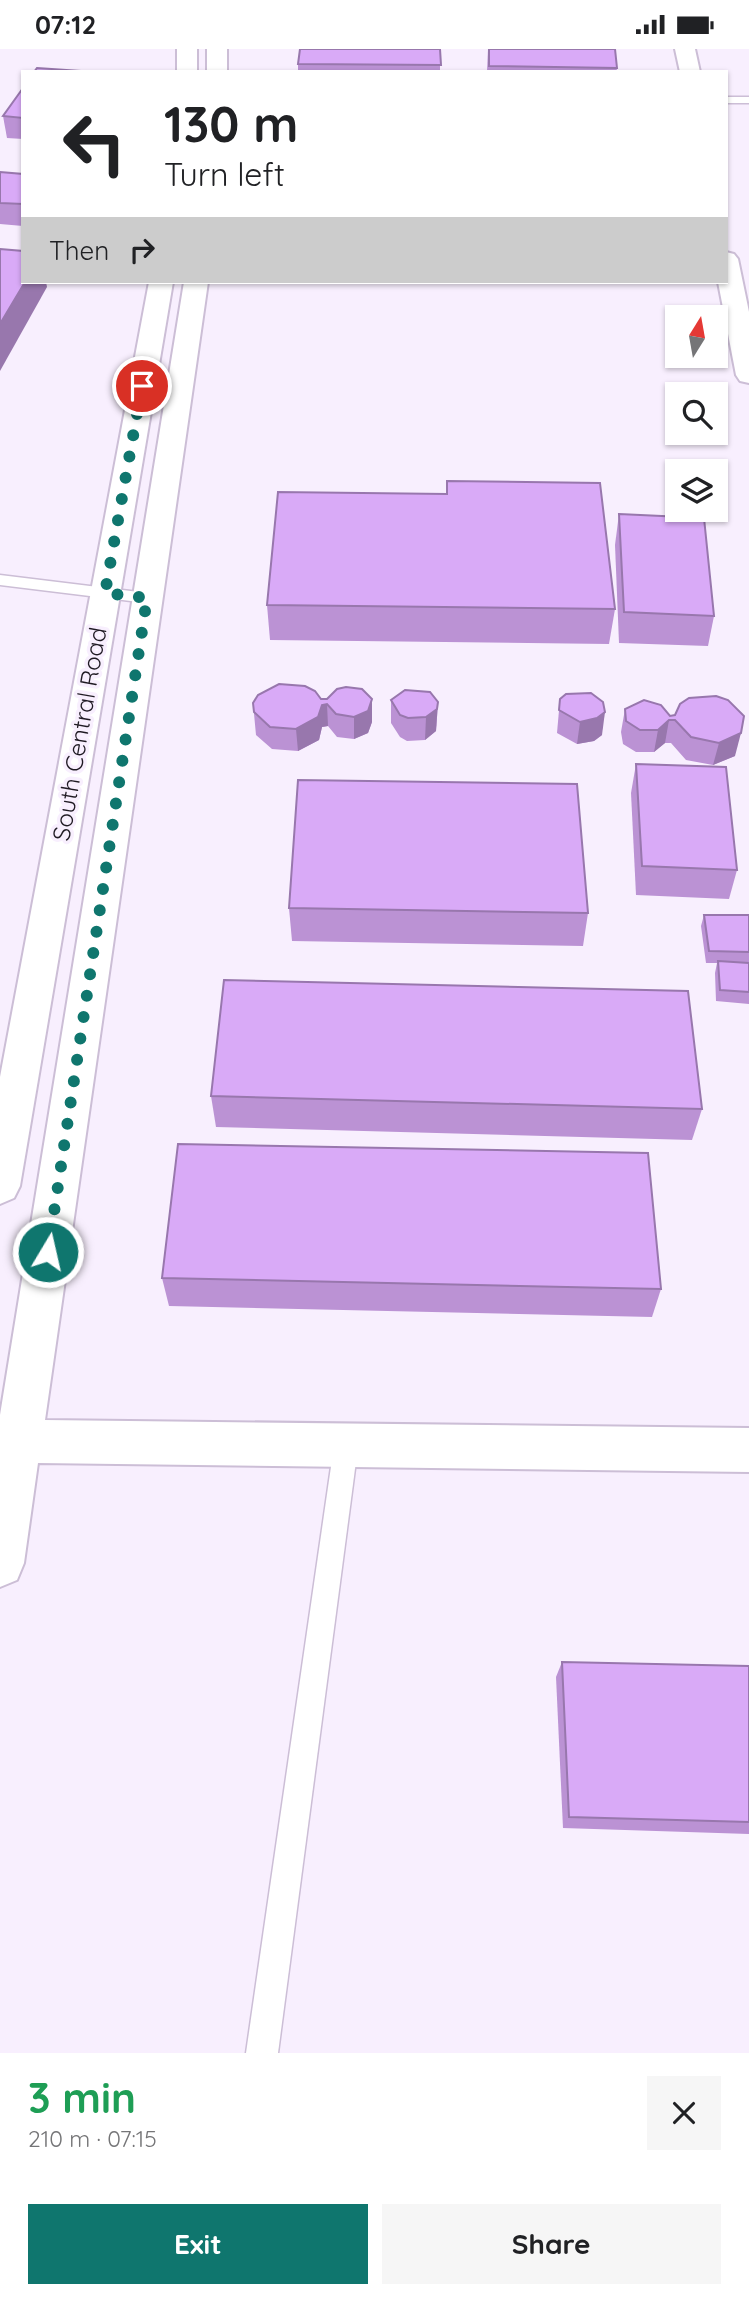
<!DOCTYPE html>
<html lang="en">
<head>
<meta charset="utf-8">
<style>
  :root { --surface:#fff; --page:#f6f6f6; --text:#202124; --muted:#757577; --accent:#0f766e }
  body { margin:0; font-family:Quicksand,sans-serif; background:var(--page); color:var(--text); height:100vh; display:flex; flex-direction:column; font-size:26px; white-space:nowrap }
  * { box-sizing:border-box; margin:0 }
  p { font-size:23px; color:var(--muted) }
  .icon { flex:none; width:38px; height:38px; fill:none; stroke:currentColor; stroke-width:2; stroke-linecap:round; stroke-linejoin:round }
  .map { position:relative; height:2004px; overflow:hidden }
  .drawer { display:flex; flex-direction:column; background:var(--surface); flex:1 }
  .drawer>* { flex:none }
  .banner { position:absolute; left:21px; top:21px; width:707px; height:214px; border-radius:0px; box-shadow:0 2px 5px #0004; background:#fff; color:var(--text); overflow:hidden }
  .needle { width:46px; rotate:11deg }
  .controls { position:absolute; left:665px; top:256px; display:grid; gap:14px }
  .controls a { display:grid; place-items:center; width:63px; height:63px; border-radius:0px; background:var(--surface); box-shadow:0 2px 5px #0004; font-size:35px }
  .pin { position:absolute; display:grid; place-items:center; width:60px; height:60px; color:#fff; margin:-30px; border:4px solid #fff; border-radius:50%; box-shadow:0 2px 7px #0007 }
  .me { position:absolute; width:77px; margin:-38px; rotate:9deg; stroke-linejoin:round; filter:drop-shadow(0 0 5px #0008) }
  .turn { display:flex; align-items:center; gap:24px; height:147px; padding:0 28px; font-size:32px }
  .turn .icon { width:91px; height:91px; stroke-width:2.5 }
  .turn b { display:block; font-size:49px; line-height:60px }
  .then { display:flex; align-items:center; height:66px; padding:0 28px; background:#0003; gap:14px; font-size:26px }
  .round { display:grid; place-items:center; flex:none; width:74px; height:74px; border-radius:0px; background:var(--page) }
  .overview { display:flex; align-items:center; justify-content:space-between; height:119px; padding:0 28px }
  h1 { font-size:42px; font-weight:700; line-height:52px; color:#1e9e55 }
  .primary-button { display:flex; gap:14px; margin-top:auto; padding:14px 28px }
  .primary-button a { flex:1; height:80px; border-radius:0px; background:var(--accent); color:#fff; font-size:28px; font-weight:700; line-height:80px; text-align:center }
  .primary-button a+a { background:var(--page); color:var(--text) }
  .status { display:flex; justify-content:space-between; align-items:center; height:49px; padding:0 35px; background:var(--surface); direction:ltr }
  .status svg { height:19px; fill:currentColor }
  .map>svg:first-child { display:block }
</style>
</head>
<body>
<div class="status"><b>07:12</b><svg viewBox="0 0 49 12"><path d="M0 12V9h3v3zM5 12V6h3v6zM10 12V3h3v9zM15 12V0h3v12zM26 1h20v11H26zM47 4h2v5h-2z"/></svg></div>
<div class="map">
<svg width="749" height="2004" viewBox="0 0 749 2004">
  <rect width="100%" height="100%" fill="#f8effe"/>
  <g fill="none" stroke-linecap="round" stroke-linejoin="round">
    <g stroke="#ccbed6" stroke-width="3">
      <g id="service">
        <rect x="726" y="48" width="23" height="6"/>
        <polygon points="0,526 147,544 155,549 147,554 0,536"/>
        <polygon points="346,1385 355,1389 358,1397 278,2004 246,2004 334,1397 337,1389"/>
      </g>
    </g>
    <g stroke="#ccbed6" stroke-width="4">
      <g id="tertiary">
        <rect x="177" y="0" width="20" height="23"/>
        <rect x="207" y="0" width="20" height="23"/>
        <polygon points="675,0 695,0 700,23 680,23"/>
        <polygon points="726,203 734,205 738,210 749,263 749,334 740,332 736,326 718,233 726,233"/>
        <polygon points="149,233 173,233 20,1137 14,1149 0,1155 0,1028"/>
        <polygon points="184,233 208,233 45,1371 749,1379 749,1423 38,1414 24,1514 17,1531 0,1538 0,1366"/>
      </g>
    </g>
    <use href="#service" fill="#fff" fill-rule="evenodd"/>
    <use href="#tertiary" fill="#fff" fill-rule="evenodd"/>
  </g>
  <g fill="#bb92d4">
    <polygon points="440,0 440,23 298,23 298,15"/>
    <polygon points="488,0 615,0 617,23 487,23"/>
    <polygon points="23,39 23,90 7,89 3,67"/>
    <polygon points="0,123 23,125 23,177 0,175"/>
    <polygon points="447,445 615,560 609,595 270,591 267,556"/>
    <polygon points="619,465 714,567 708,597 619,594 615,496"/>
    <polygon points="321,650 372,673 368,684 354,690 337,688 328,677 322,678 319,691 298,702 272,700 256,686 253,654"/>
    <polygon points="560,650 602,686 594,692 577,695 557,684"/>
    <polygon points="391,651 438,653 436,682 425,691 407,692 400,688 391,674"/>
    <polygon points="680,655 735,707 713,716 686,711 671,694 665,694 654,703 636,703 623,695 621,683 625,660 670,667 675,666"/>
    <polygon points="636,715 737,821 729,850 636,846 631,744"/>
    <polygon points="289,859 588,864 583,897 292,892"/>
    <polygon points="704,866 749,866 749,955 716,952 715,924 717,914 706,914 701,877"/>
    <polygon points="211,1047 702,1060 692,1091 216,1078"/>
    <polygon points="162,1229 661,1240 652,1268 169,1257"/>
    <polygon points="562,1613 749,1617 749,1785 563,1779 556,1628"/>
  </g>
  <g fill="#9877ad">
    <polygon points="25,233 46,233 47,238 0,322 0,275"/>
    <polygon points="372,650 372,673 368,684 354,690 354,668"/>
    <polygon points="438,653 436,682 425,691 426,668"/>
    <polygon points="327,655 328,677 322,678 319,691 298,702 296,680 322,656"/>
    <polygon points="605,663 602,686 594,692 577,695 580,673"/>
    <polygon points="669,671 665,694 654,703 658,681"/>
    <polygon points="741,684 735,707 713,716 719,694"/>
  </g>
  <g fill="#d9aaf7" stroke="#9877ad" stroke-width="2">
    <polygon points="300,0 440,0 441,16 298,15"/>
    <polygon points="489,0 615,0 617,19 489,17"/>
    <polygon points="37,19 81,22 34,23"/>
    <polygon points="23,39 23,69 3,67"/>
    <polygon points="0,123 23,125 23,155 0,154"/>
    <polygon points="0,200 23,202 23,233 25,233 0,275"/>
    <polygon points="447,432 600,434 615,560 267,556 278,443 447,445"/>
    <polygon points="619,465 704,469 714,567 624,563"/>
    <polygon points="279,635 305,637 315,642 321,650 327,650 337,640 346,638 362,640 372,650 368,662 354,668 336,665 327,655 322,656 318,668 296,680 270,678 254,663 253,654 258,646"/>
    <polygon points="405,641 430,643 438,653 437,660 426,668 408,669 400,666 391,651"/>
    <polygon points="591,644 603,653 605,663 597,669 580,673 559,661 560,650 566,645"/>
    <polygon points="716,647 728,651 744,667 741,684 719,694 691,688 675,671 669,671 658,681 640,681 626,672 625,660 644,651 661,656 670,667 675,666 680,655 689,649"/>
    <polygon points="636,715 726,718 737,821 642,817"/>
    <polygon points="298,731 577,735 588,864 289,859"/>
    <polygon points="704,866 749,866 749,903 709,902"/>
    <polygon points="718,912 749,914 749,943 720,941"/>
    <polygon points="224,931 688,942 702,1060 211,1047"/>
    <polygon points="178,1095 648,1104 661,1240 162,1229"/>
    <polygon points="562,1613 749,1617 749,1773 569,1768"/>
  </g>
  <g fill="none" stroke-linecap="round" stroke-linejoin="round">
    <polyline stroke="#0f766e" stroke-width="12" stroke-dasharray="0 21.6" points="48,1203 147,549 105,544 142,337"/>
  </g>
  <g text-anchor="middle" stroke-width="7" stroke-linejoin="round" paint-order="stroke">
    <g font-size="24" fill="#1f1a23" stroke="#f8effe">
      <text transform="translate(80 685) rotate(-80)" y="8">South Central Road</text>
    </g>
  </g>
</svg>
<div class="controls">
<a><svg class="needle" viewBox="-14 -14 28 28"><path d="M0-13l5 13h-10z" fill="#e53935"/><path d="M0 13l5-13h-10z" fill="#757577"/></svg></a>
<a><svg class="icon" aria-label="search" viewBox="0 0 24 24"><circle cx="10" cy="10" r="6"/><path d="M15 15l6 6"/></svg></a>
<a><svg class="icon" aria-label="layers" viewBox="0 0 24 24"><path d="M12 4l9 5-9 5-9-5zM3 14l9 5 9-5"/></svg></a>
</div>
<div class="pin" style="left:142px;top:337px;background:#d93025"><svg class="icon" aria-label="arrive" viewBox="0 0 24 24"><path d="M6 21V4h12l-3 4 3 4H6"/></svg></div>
<svg class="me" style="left:48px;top:1203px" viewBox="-20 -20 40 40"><circle r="17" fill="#0f766e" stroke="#fff" stroke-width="3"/><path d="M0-11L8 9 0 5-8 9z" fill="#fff"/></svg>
<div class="banner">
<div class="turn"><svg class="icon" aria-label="left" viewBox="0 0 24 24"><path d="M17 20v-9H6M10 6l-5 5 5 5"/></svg><div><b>130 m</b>Turn left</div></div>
<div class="then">Then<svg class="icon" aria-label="right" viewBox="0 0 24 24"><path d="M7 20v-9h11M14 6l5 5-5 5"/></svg></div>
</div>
</div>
<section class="drawer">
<div class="overview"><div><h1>3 min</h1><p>210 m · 07:15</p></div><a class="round"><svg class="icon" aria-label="close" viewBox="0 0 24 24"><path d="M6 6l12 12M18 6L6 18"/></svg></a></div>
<div class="primary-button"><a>Exit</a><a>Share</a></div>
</section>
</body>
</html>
